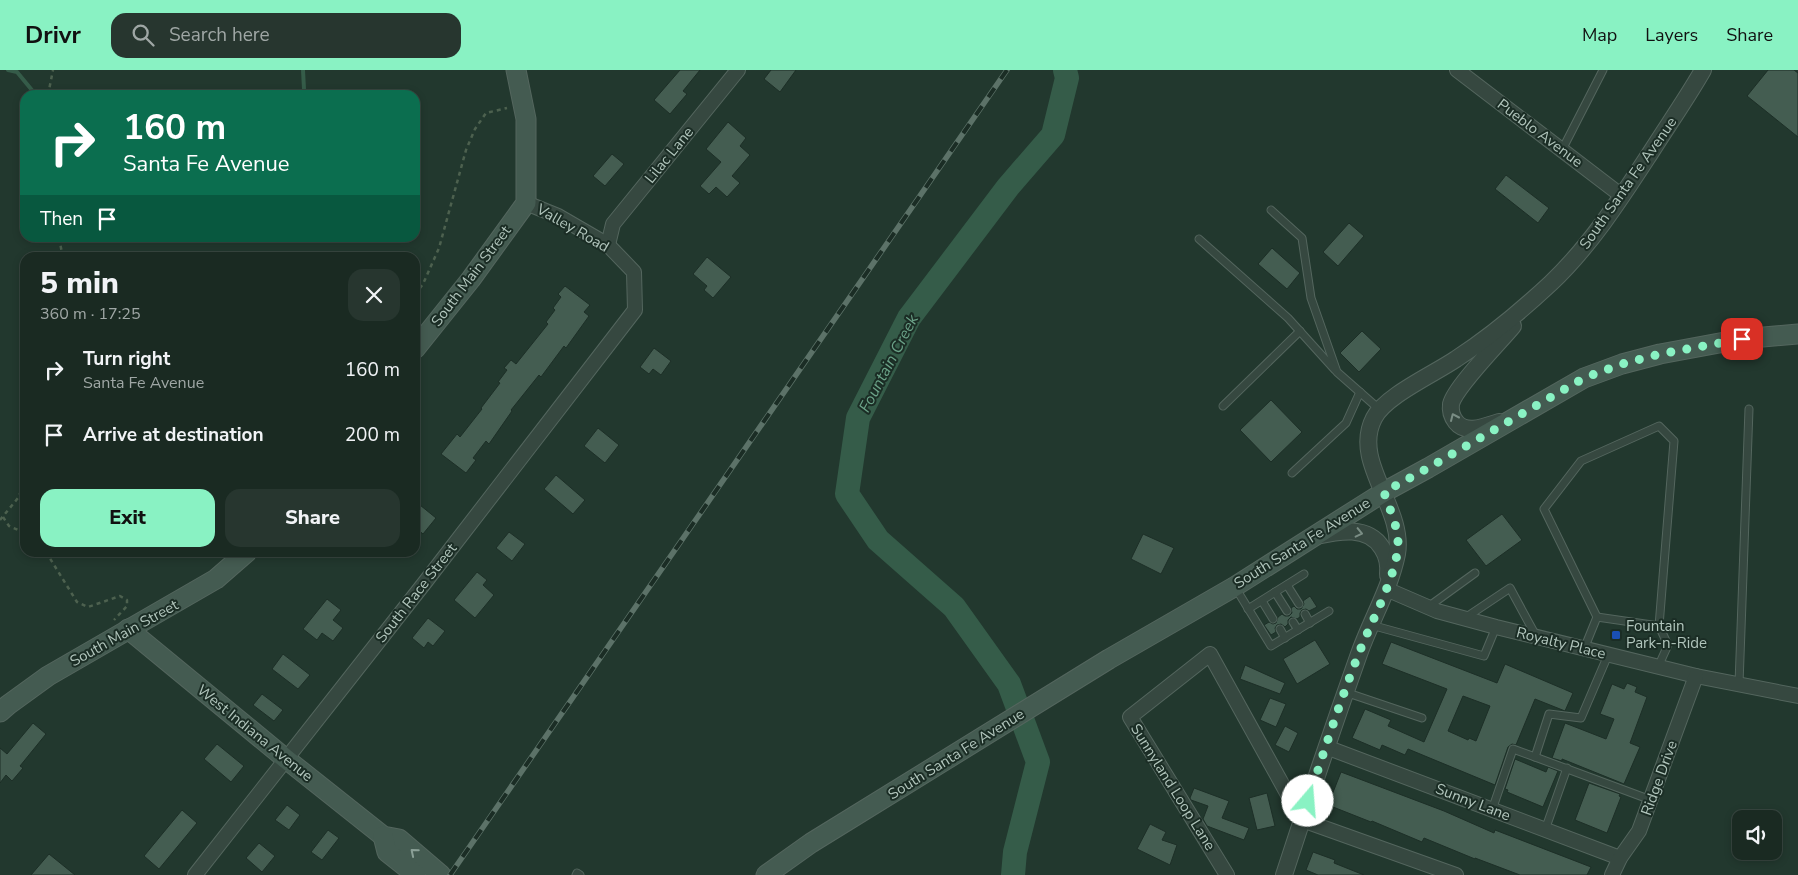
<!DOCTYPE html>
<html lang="en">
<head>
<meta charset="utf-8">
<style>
  :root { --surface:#1a2a22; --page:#27362f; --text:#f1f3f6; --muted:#9fa7a5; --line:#384640; --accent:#89f2c3 }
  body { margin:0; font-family:"Nunito Sans",sans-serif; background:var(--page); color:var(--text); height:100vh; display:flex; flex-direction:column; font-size:19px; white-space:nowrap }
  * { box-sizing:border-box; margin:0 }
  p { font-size:16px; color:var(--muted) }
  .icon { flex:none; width:28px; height:28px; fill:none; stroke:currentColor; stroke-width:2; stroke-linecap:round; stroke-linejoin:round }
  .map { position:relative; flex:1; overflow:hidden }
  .side { position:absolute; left:20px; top:182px; width:400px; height:305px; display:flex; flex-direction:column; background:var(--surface); border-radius:15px; box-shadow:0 2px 8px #0003,0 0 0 1px var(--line) }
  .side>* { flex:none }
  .banner { position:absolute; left:20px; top:20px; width:400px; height:152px; border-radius:15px; box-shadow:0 2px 8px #0003,0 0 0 1px var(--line); background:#0b6e4f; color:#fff; overflow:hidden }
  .tools { position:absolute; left:1732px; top:740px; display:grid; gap:10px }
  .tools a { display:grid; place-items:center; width:50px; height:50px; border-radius:10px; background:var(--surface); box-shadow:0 2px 8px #0003,0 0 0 1px var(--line); font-size:25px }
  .pin { position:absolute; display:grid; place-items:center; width:42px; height:42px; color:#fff; margin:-21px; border-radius:10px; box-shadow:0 2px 8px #0006 }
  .me { position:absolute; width:55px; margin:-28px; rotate:18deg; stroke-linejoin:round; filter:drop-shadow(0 0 4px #0008) }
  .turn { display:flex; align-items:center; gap:18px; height:105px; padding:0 20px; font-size:22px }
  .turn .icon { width:65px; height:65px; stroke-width:2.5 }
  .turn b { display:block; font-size:35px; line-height:42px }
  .then { display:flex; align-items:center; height:48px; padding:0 20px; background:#0003; gap:10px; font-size:19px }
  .round { display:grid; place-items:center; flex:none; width:52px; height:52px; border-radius:15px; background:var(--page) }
  .head { display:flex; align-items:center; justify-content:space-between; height:85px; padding:0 20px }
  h1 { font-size:30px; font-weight:800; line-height:38px }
  .action { display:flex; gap:10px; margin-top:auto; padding:10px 20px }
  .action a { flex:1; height:58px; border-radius:15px; background:var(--accent); color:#111; font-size:20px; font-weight:800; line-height:58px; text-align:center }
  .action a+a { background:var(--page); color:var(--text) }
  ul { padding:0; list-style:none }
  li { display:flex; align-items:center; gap:15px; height:65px; padding:0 20px }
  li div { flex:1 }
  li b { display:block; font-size:19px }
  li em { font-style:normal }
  header { display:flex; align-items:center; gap:30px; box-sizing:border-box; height:70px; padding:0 25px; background:var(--accent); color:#111 }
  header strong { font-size:24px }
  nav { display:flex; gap:28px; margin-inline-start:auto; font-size:18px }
  .search { width:350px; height:45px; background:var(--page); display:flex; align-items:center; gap:12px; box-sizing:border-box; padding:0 18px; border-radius:15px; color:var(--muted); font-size:19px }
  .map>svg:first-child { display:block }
</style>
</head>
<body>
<header>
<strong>Drivr</strong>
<div class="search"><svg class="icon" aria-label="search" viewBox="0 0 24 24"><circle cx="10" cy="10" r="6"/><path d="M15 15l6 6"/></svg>Search here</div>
<nav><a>Map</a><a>Layers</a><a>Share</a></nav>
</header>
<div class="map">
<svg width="1798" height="805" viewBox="0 0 1798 805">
  <rect width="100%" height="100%" fill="#22382e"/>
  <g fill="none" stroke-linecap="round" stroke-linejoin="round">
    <g stroke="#355c49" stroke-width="4">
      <polyline points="8,0 17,2 36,25"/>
      <polyline points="152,25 175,22 178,25"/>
      <polyline points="302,25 304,19 303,0"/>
    </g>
    <polyline stroke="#355c49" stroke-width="24" points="1013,805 1015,782 1038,692 1009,614 954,537 878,470 847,424 858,348 909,248 1008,117 1053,65 1067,8 1065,0"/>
  </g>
  <g fill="#445d51" stroke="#1d2f27" fill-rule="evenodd">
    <polygon points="680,0 700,0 683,21 687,24 670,44 654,30"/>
    <polygon points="771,0 796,0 780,22 764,9"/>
    <polygon points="1768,0 1794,0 1798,3 1798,67 1747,26"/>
    <polygon points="728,52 746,68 740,76 750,85 732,106 740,113 727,127 716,117 709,124 700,116 721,92 706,79"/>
    <polygon points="612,84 624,94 605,116 593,106"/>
    <polygon points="1506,105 1549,138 1538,153 1495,119"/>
    <polygon points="1349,153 1364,166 1338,196 1323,182"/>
    <polygon points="1272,178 1300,203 1287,219 1258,194"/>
    <polygon points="707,187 731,207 713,228 704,220 707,216 693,204"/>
    <polygon points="565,216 590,235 584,242 589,246 566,278 564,276 541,307 539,305 511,340 512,341 489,374 486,371 473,388 476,390 466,403 441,384 457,364 460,367 482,339 481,338 500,313 498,312 507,300 504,298 511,290 516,294 548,254 546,252 555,240 553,238 561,227 558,224"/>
    <polygon points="1362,261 1381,279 1359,302 1340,283"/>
    <polygon points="654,278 671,291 661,305 653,299 649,304 640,297"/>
    <polygon points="1271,330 1302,362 1271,392 1240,360"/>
    <polygon points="598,358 619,375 605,393 584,376"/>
    <polygon points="556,405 585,430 573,444 544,419"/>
    <polygon points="415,431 436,448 423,464 415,457"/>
    <polygon points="1502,444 1522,470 1486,496 1466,470"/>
    <polygon points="509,462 525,474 512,491 496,478"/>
    <polygon points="1143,464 1174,478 1161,504 1131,489"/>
    <polygon points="477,502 487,510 483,515 494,525 475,548 454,530"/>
    <polygon points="1310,526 1317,537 1309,541 1306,539 1302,540 1300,543 1300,547 1297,549 1291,547 1288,550 1288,554 1285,557 1281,554 1277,555 1275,558 1276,562 1271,565 1264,555 1269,552 1273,554 1276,553 1278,547 1282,544 1285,546 1289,546 1292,543 1291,538 1294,536 1297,539 1301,539 1304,534 1303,531"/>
    <polygon points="327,529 341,540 333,550 343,558 333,571 322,563 317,570 303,559"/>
    <polygon points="428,548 445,561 433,576 428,572 424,578 412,568"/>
    <polygon points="1315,570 1330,594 1297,614 1283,589"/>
    <path d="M 1391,572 L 1497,613 L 1505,594 L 1573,623 L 1565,641 L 1535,629 L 1516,675 L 1512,674 L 1508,677 L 1495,715 L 1408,679 L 1405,685 L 1382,675 L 1380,680 L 1352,668 L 1365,639 L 1391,650 L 1388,656 L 1424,672 L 1447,619 L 1382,594 ZM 1463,626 L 1490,636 L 1476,671 L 1469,668 L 1468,670 L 1448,661 Z"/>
    <polygon points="283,584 310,605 298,619 272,599"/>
    <polygon points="1245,595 1285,613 1280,624 1240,609"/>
    <polygon points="1627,613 1637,617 1635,622 1647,627 1630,673 1640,677 1624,714 1562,689 1562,691 1552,688 1565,653 1606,669 1614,649 1600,644 1612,614 1624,619"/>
    <polygon points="262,624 283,640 274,651 253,635"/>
    <polygon points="1270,628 1286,634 1276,657 1260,650"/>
    <polygon points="33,653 46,664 20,696 23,698 12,711 6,705 0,713 0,678 7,684"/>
    <polygon points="1285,656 1298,663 1289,682 1275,675"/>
    <polygon points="217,674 244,696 231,712 204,689"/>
    <polygon points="1515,689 1546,702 1548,697 1558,701 1543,737 1507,722 1508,720 1505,719"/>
    <polygon points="1341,702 1444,741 1494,763 1495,760 1591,797 1587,805 1520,805 1475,788 1475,789 1424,768 1422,772 1372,751 1371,752 1328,735"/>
    <polygon points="1589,713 1620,724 1619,726 1621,727 1607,763 1575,750"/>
    <polygon points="1194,718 1229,731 1222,748 1249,758 1244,770 1207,756 1203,749 1208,736 1191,730 1190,728"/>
    <polygon points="1267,723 1275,756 1257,760 1249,728"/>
    <polygon points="287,735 300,745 289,760 275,750"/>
    <polygon points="182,740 197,753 159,799 144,786"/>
    <polygon points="1150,754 1166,762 1162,770 1177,775 1170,795 1137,779"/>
    <polygon points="328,760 339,768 322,790 311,782"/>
    <polygon points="259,773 275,786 262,802 246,788"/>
    <polygon points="1313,782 1335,790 1334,793 1364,805 1318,805 1306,800"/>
    <polygon points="49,784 75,805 31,805"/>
  </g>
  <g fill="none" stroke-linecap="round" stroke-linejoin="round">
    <g stroke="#54665e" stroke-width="9">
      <g id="service">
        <polyline points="1562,80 1603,0"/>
        <polyline points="1271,140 1302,168 1311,228 1337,302 1379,339"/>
        <polyline points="1199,169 1288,248 1335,300"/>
        <polyline points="1223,336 1300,261"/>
        <polyline points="1292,403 1346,353 1360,322"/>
        <polyline points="1287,515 1299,534"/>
        <polyline points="1235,517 1271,576 1329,541"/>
        <polyline points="1275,522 1287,541"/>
        <polyline points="1262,531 1273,549"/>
        <polyline points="1428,537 1475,503"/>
        <polyline points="1248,539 1304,504"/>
        <polyline points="1305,544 1310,553"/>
        <polyline points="1597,547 1659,556"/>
        <polyline points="1465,548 1510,518 1536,566"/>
        <polyline points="1293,552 1298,560"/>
        <polyline points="1371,555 1484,586 1496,557"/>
        <polyline points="1280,559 1285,568"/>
        <polyline points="1584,579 1597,547 1544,439 1581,391 1659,356 1674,371 1659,556 1668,575 1658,597"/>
        <polyline points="1739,614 1749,339"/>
        <polyline points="1345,622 1422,648"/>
        <polyline points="1535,687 1651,730"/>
        <polyline points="1492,740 1513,679 1535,687 1549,644 1581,648 1608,585"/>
        <polyline points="1545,760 1567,698"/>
        <polyline points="576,805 577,803 580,805"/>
      </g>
    </g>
    <g stroke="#54665e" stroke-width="16">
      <g id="minor">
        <polyline points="1457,0 1622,126"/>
        <polyline points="608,175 613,154 738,0"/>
        <polyline points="1386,519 1437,541 1496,557 1696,606 1798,626"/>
        <polyline points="1326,677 1620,788"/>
        <polyline points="195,805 426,511 635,240 634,202 608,175 558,146 526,133"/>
        <polyline points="1227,805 1130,647 1210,584 1302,750 1456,805"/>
        <polyline points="1612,805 1620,788 1639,761 1696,606"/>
      </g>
    </g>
    <g stroke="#54665e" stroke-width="18">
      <g id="tertiary">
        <path d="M 1499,352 C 1486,356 1466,365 1456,352 C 1452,347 1450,341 1451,334 C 1455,317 1500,272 1513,256"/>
        <path d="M 1316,466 C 1339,461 1368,455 1382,478 C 1388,487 1389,495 1388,505"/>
        <path d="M 1284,805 C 1308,731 1333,657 1359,584 C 1371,550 1390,519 1397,484 C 1405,438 1351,392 1374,348 C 1385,326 1434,304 1456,289 C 1490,267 1521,241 1551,213 C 1591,175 1621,128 1651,82 C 1668,55 1687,28 1703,0"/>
      </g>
    </g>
    <g stroke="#54665e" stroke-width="21">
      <g id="secondary">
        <polyline points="415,279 471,209 526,133 526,49 516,0"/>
        <polyline points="128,559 286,689 383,766 399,769 441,805"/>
        <polyline points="0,642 8,635 48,606 216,509 247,482"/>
        <polyline points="383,766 387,782 416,805"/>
        <polyline points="766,805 811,773 1109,589 1234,517 1384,422 1428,398 1584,308 1622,294 1660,284 1741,269 1798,264"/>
      </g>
    </g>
    <g stroke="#4d614f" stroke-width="2.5" stroke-dasharray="4 4" stroke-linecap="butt">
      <polyline points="48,25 53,0"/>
      <polyline points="59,168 63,188"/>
      <polyline points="415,225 423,214 439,178 466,80 475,59 486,43 507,38"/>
      <polyline points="3,447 9,456 25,463"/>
      <polyline points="0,450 18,428 25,412"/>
      <polyline points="46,482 77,532 88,537 120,526 127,530 127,536 114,550"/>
    </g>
    <use href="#service" stroke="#364840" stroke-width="7"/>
    <use href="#minor" stroke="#364840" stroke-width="14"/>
    <use href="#tertiary" stroke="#364840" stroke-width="16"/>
    <use href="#secondary" stroke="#445b51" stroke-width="19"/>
    <g stroke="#5c7268" stroke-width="5.5">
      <polyline id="rail" points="450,805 1007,0"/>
    </g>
    <use href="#rail" stroke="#1b2d25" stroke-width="4" stroke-dasharray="11" stroke-linecap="butt"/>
  </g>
  <defs><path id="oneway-chevron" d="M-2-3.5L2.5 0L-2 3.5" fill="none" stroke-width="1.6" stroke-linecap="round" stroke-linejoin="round" transform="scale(1.25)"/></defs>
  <g stroke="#7a8d84">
    <use href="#oneway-chevron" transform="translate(1454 347) rotate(-114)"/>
    <use href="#oneway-chevron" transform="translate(1359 463) rotate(13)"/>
  </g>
  <use stroke="#8ba097" href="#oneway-chevron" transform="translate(414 782) rotate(-140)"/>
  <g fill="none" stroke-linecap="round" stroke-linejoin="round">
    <path stroke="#89f2c3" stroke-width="9" stroke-dasharray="0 16.2" d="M 1308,731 C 1325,678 1342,625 1363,573 C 1374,547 1398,501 1398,473 C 1398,456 1389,438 1384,422 L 1428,398 L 1584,308 L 1622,294 L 1660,284 L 1742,269"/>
  </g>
  <rect fill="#1a4fb4" stroke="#1b2d25" stroke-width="2" x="1611" y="560" width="10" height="10" rx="2.5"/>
  <g text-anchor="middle" stroke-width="4" stroke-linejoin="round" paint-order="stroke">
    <g font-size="15" fill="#b1c5bc" stroke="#1b2d25">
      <text transform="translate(1540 63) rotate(37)" y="5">Pueblo Avenue</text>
      <text transform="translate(669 85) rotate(-51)" y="5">Lilac Lane</text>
      <text transform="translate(1628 113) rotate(-55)" y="5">South Santa Fe Avenue</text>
      <text transform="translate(573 158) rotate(30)" y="5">Valley Road</text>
      <text transform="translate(471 206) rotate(-53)" y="5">South Main Street</text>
      <text transform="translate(1302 473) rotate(-32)" y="5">South Santa Fe Avenue</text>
      <text transform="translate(416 523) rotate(-52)" y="5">South Race Street</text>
      <text transform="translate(124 563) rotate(-29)" y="5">South Main Street</text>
      <text transform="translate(1561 573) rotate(14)" y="5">Royalty Place</text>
      <text transform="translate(255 663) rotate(39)" y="5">West Indiana Avenue</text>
      <text transform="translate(956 684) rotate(-32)" y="5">South Santa Fe Avenue</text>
      <text transform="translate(1659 708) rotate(-70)" y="5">Ridge Drive</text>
      <text transform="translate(1173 717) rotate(58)" y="5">Sunnyland Loop Lane</text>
      <text transform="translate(1473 732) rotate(21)" y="5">Sunny Lane</text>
    </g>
    <g font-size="15" fill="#b1c5bc" stroke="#1b2d25" text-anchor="start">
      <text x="1626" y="561">Fountain<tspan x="1626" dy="17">Park-n-Ride</tspan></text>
    </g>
    <g font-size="16" font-style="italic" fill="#6ba288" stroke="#1b2d25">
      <text transform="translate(888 293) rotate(-62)" y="6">Fountain Creek</text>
    </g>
  </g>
</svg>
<div class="tools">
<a><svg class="icon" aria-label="sound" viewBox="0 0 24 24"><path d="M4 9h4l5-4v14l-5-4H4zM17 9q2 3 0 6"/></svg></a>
</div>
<div class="pin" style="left:1742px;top:269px;background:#d93025"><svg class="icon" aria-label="arrive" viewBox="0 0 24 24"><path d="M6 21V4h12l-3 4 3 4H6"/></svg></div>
<svg class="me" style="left:1308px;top:731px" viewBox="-20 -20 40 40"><circle r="19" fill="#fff"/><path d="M0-13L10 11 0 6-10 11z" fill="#89f2c3"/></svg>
<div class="banner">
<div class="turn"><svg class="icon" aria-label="right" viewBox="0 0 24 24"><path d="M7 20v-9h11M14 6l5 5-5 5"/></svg><div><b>160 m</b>Santa Fe Avenue</div></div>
<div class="then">Then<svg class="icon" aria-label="arrive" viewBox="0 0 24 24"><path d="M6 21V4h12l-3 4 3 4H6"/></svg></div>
</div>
<section class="side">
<div class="head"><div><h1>5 min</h1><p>360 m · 17:25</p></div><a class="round"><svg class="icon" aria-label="close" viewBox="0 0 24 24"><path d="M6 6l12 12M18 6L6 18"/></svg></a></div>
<ul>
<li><svg class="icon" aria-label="right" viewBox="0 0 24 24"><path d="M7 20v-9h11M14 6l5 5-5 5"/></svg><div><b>Turn right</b><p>Santa Fe Avenue</p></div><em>160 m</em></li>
<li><svg class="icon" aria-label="arrive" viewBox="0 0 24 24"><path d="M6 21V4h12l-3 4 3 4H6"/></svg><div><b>Arrive at destination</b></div><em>200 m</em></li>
</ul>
<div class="action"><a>Exit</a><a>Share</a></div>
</section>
</div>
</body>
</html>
